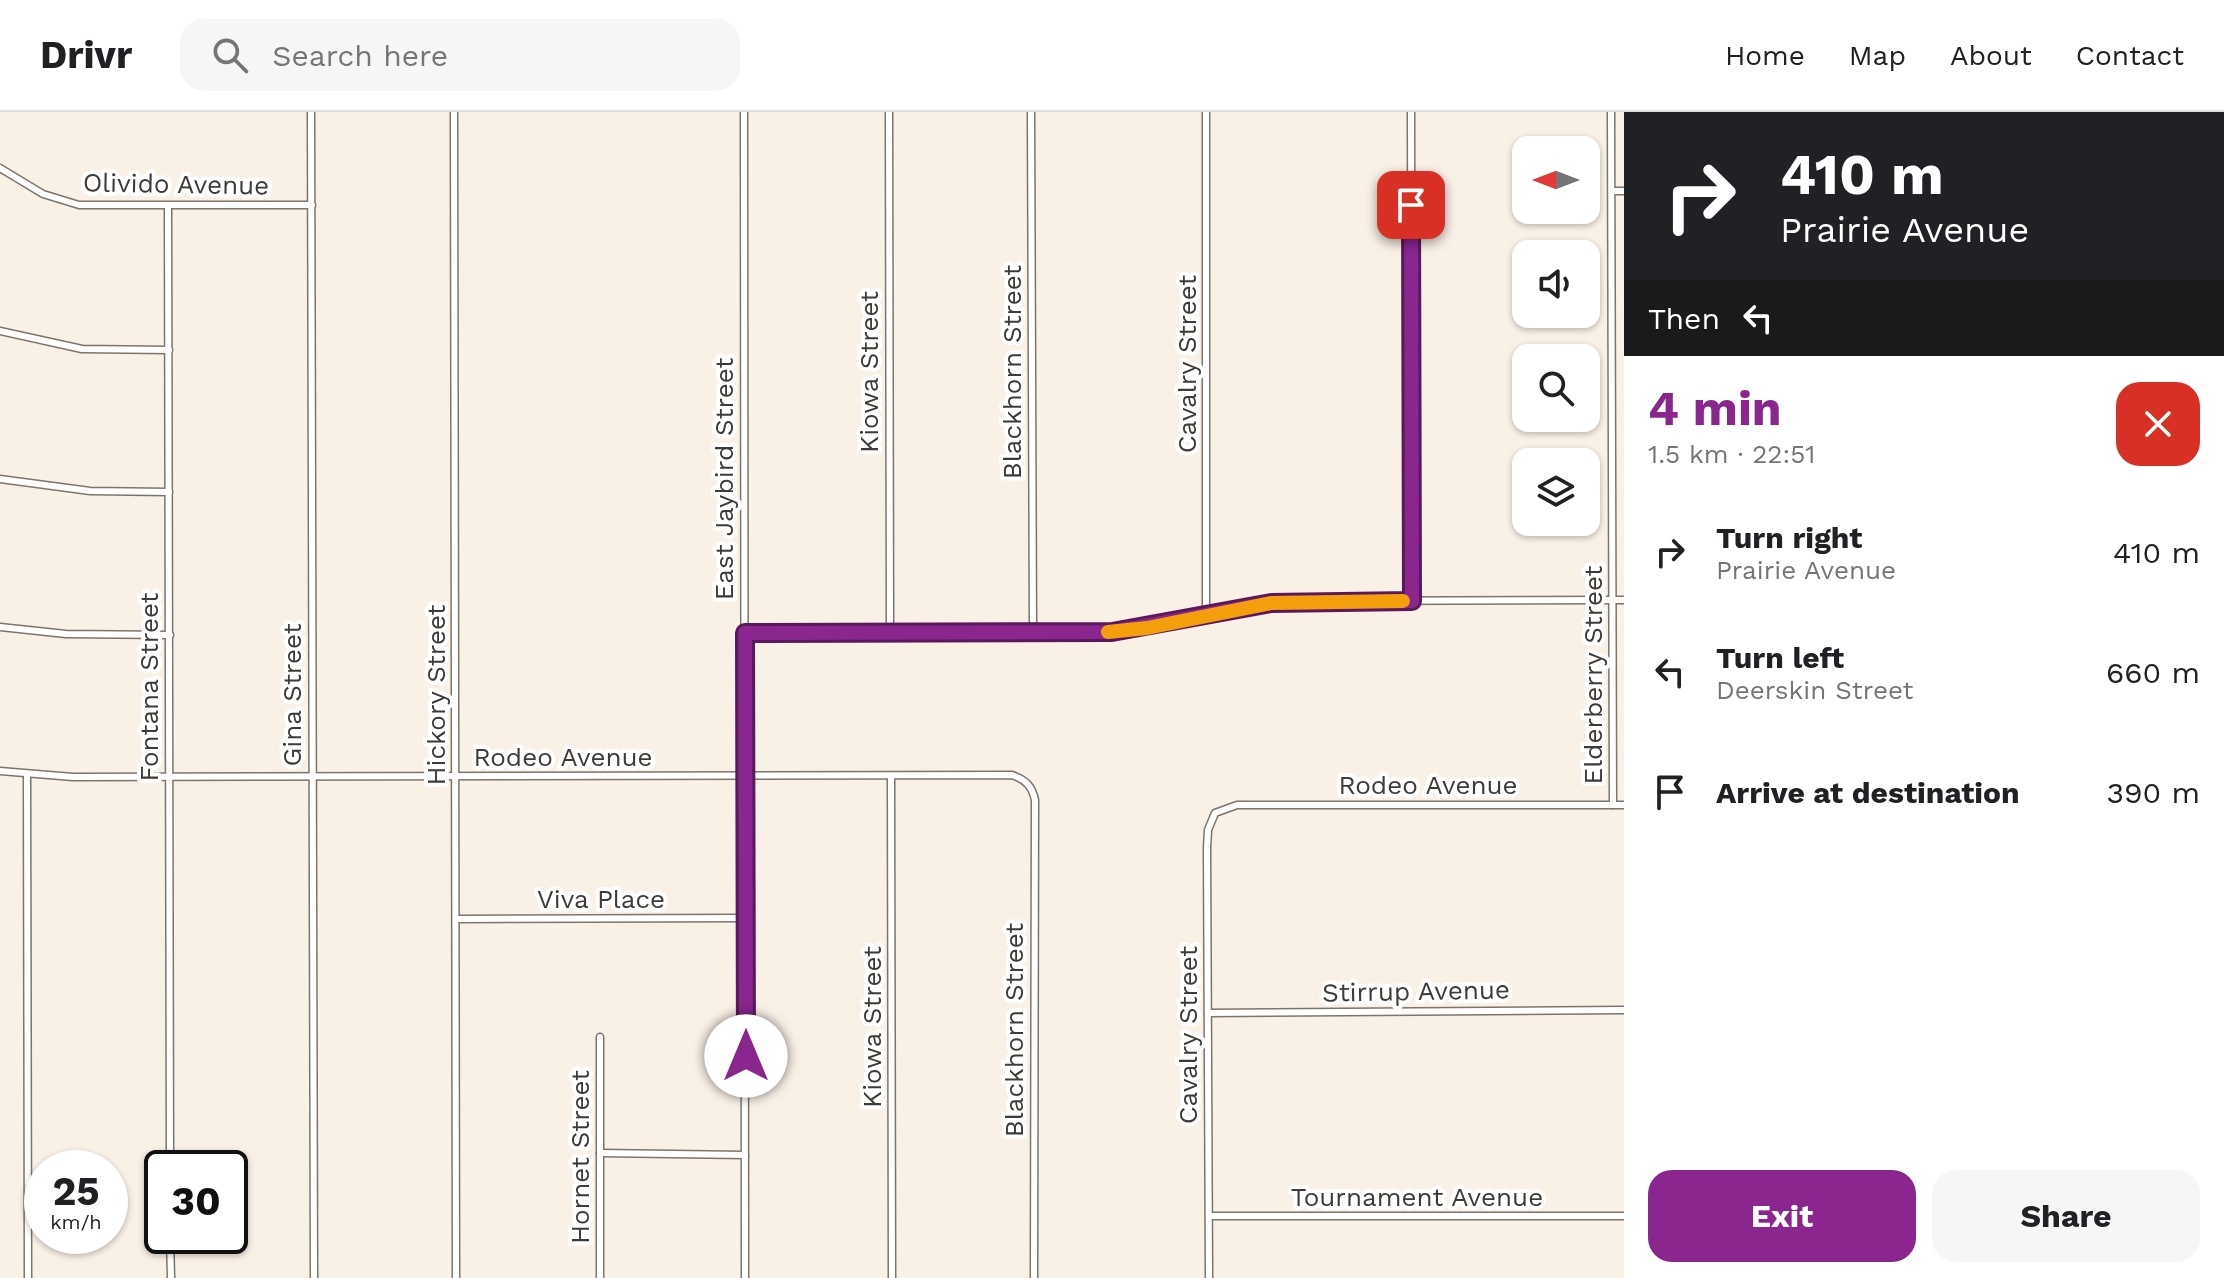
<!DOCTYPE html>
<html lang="en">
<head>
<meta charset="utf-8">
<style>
  :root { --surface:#fff; --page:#f6f6f6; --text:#202124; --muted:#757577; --line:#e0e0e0; --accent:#8a268e }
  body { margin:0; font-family:"Work Sans",sans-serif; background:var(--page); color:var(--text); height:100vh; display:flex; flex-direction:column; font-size:30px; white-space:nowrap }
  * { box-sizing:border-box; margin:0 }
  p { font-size:26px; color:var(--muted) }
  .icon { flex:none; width:44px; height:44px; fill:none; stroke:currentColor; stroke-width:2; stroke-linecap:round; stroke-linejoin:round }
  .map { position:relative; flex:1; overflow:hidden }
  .side { display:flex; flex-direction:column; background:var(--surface); width:600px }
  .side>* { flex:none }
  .guide { background:#202124; color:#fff; overflow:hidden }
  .needle { width:52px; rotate:270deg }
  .tools { position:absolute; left:1512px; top:24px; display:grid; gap:16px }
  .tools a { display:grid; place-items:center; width:88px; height:88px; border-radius:16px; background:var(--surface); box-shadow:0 2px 6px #0004; font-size:40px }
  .speed { position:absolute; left:24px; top:1038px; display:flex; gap:16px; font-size:40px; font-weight:700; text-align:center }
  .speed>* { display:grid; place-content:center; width:104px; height:104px; border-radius:50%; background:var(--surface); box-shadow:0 2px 6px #0004; line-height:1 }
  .speed small { font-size:20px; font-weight:400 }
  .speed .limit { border:4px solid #111; border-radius:12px; background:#fff; color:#111 }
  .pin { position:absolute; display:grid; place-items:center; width:68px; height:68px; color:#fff; margin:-34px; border-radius:16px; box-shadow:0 4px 12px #0006 }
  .me { position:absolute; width:88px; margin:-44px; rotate:0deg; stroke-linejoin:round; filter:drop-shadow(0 0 6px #0008) }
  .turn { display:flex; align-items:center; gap:28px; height:168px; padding:0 24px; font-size:36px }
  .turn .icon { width:104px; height:104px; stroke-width:2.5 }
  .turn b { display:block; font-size:56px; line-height:68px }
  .then { display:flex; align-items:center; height:76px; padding:0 24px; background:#0003; gap:16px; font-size:30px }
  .round { display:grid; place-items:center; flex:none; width:84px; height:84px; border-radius:24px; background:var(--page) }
  .overview { display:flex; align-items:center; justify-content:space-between; height:136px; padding:0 24px }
  h1 { font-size:48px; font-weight:700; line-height:60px; color:var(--accent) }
  .action { display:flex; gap:16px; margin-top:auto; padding:16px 24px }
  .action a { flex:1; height:92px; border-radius:24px; background:var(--accent); color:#fff; font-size:32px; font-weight:700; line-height:92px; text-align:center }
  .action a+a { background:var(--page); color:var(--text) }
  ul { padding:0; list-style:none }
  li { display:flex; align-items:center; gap:24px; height:120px; padding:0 24px }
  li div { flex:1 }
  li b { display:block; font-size:30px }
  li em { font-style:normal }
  header { display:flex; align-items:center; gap:48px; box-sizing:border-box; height:112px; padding:0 40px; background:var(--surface); border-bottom:2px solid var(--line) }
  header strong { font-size:38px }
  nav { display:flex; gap:44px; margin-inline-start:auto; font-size:28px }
  .search { width:560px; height:72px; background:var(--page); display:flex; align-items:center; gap:20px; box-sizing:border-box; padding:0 28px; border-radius:24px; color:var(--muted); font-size:30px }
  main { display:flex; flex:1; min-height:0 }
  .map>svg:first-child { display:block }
</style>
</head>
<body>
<header>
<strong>Drivr</strong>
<div class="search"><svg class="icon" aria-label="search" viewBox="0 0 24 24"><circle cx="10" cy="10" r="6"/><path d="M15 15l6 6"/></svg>Search here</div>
<nav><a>Home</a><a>Map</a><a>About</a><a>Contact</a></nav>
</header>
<main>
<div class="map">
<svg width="1624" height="1166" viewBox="0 0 1624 1166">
  <rect width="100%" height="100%" fill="#f9f0e6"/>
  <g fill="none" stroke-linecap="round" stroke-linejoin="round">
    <g stroke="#7d756c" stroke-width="9">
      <g id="minor">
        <polyline points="311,0 314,1166"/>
        <polyline points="454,0 456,1166"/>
        <polyline points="744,0 745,1166"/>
        <polyline points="889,0 890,521"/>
        <polyline points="1031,0 1033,520"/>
        <polyline points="1206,0 1206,503"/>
        <polyline points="1411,0 1412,489"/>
        <polyline points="1611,0 1613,693"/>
        <polyline points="0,56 43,82 79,93 312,93"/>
        <polyline points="1612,79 1624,79"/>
        <polyline points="168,95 170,1056"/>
        <polyline points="0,219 82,237 169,238"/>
        <polyline points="0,367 90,379 169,380"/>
        <polyline points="0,515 66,522 170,523"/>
        <polyline points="745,521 1112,520 1271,491 1306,489 1624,488"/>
        <path d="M 0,659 L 73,665 L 1012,663 C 1026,668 1032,674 1035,688 L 1034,1166"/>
        <polyline points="27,662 28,1166"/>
        <polyline points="891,664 892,1166"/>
        <polyline points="456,807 745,806"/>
        <polyline points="1208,901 1624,898"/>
        <polyline points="600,1041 745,1043"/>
        <polyline points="1209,1104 1624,1104"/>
        <polyline points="170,1124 171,1166"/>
        <polyline points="600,1166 600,925"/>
        <polyline points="1209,1166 1207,736 1208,718 1215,701 1237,693 1624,693"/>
      </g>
    </g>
    <use href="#minor" stroke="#fff" stroke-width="6"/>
  </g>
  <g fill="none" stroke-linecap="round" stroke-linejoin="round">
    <g stroke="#5a195c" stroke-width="20">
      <polyline id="route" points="746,944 745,521 1112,520 1271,491 1412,489 1411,93"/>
    </g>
    <use href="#route" stroke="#8a268e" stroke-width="14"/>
    <polyline stroke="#f59e0b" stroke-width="14" points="1108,520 1147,516 1271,491 1403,489"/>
  </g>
  <g text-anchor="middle" stroke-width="8" stroke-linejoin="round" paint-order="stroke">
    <g font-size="26" fill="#3e3a36" stroke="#fff">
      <text transform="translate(176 72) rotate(1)" y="9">Olivido Avenue</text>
      <text transform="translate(1187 252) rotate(-90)" y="9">Cavalry Street</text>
      <text transform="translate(869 260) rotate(-90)" y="9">Kiowa Street</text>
      <text transform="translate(1012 260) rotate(-90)" y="9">Blackhorn Street</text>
      <text transform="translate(724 367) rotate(-90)" y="9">East Jaybird Street</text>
      <text transform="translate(1593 563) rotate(-90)" y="9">Elderberry Street</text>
      <text transform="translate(149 575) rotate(-90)" y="9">Fontana Street</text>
      <text transform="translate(292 583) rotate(-90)" y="9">Gina Street</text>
      <text transform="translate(436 583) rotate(-90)" y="9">Hickory Street</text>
      <text x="563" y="654">Rodeo Avenue</text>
      <text x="1428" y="682">Rodeo Avenue</text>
      <text x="601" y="796">Viva Place</text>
      <text transform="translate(1416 879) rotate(-1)" y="9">Stirrup Avenue</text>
      <text transform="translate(872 915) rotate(-90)" y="9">Kiowa Street</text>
      <text transform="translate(1014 918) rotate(-90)" y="9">Blackhorn Street</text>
      <text transform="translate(1188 923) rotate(-90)" y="9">Cavalry Street</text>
      <text transform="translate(580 1045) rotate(-90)" y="9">Hornet Street</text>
      <text x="1417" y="1094">Tournament Avenue</text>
    </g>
  </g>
</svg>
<div class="tools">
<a><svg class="needle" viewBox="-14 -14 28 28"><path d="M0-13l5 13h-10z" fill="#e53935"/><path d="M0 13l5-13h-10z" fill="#757577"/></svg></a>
<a><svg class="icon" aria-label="sound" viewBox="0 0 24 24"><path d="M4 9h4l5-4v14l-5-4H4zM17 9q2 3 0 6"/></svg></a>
<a><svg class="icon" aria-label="search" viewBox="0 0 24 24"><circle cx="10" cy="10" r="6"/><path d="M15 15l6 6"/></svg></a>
<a><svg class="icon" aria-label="layers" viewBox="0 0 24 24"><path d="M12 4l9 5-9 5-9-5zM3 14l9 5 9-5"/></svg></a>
</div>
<div class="speed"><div>25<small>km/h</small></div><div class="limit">30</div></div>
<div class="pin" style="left:1411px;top:93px;background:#d93025"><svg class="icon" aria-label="arrive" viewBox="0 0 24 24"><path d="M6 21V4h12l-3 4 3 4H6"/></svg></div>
<svg class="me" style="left:746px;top:944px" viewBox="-20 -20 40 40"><circle r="19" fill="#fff"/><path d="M0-13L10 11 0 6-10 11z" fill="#8a268e"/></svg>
</div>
<section class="side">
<div class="guide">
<div class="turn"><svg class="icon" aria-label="right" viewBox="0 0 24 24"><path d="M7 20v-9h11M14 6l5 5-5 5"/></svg><div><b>410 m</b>Prairie Avenue</div></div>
<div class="then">Then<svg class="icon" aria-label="left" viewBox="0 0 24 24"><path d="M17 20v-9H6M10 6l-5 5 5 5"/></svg></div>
</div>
<div class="overview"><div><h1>4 min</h1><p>1.5 km · 22:51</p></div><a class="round" style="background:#d93025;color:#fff"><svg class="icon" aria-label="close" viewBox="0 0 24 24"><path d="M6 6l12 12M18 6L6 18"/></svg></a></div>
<ul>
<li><svg class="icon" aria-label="right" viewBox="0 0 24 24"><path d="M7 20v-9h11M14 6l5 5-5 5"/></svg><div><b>Turn right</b><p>Prairie Avenue</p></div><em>410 m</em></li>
<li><svg class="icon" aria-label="left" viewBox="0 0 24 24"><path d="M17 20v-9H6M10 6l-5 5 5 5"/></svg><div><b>Turn left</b><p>Deerskin Street</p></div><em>660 m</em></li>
<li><svg class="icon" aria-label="arrive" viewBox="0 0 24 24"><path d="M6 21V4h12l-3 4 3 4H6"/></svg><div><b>Arrive at destination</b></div><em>390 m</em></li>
</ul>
<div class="action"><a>Exit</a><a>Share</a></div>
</section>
</main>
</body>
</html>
